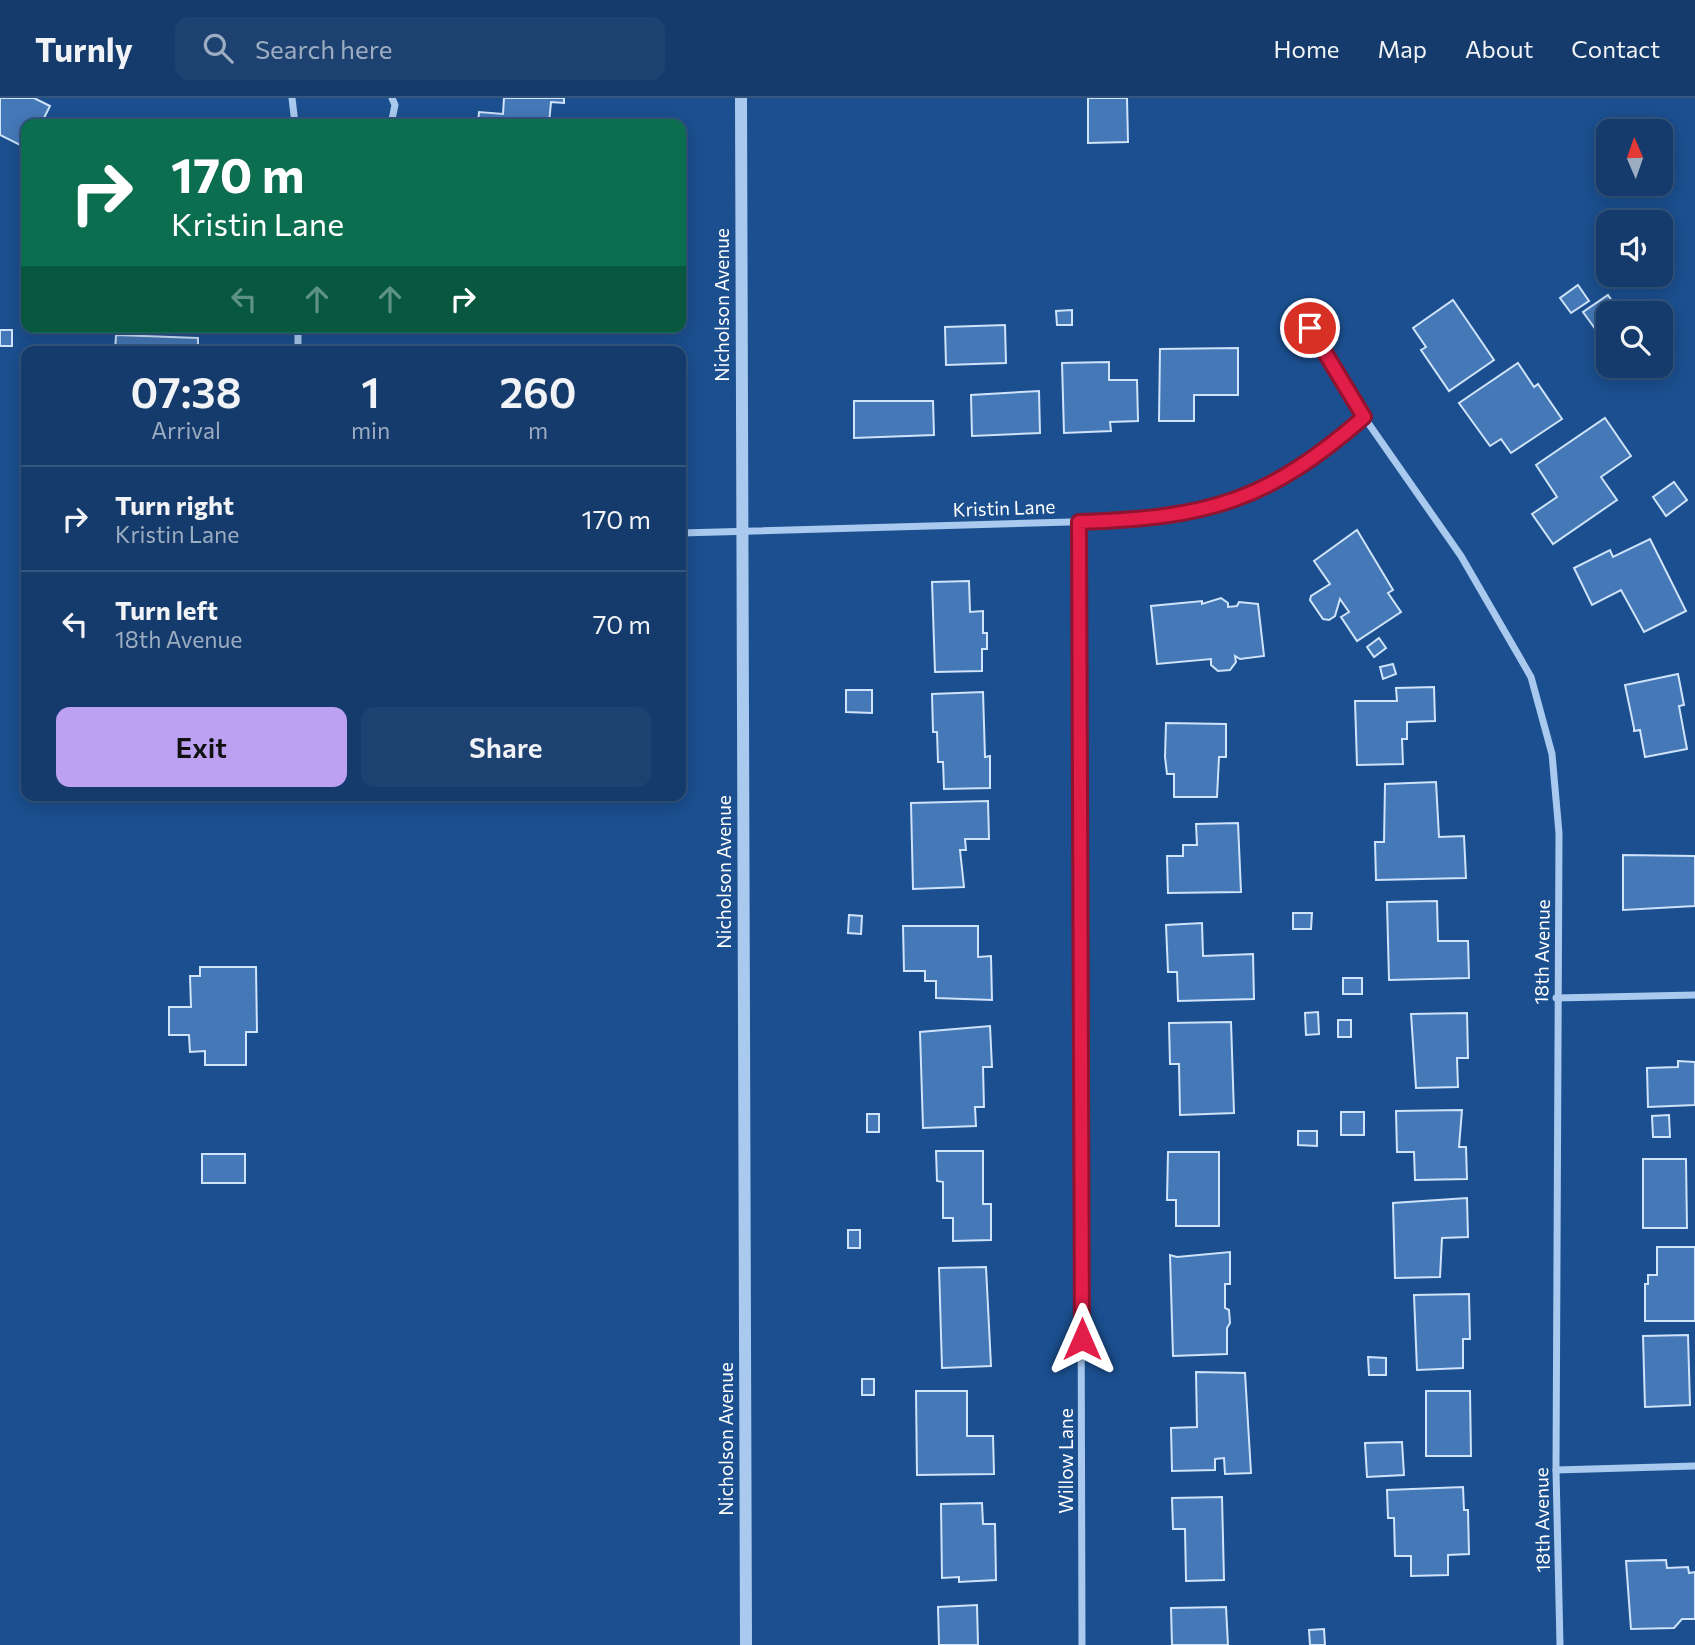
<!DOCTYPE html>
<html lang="en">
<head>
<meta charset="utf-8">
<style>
  :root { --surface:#143b6b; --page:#1d4271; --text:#f1f3f6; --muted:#9dadc1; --line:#33557e; --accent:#bca0f2 }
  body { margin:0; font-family:Commissioner,sans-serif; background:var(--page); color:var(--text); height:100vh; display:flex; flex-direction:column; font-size:26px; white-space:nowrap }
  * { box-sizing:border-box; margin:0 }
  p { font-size:23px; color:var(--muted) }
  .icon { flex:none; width:38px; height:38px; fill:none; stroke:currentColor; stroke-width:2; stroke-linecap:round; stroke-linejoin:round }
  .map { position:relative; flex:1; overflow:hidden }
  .side { position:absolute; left:21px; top:248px; width:665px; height:455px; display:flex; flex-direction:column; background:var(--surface); border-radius:14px; box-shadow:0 4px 18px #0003,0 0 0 2px var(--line) }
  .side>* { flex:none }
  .top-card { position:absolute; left:21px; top:21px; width:665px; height:214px; border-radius:14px; box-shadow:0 4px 18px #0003,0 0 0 2px var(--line); background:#0b6e4f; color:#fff; overflow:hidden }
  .needle { width:46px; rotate:358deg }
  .tools { position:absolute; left:1596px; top:21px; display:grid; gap:14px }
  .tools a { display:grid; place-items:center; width:77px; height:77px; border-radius:14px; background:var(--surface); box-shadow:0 4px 18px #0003,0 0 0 2px var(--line); font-size:35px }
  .pin { position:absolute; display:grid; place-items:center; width:60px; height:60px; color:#fff; margin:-30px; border:4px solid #fff; border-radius:50%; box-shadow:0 2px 7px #0007 }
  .me { position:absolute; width:77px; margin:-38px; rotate:0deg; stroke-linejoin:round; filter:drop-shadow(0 0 5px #0008) }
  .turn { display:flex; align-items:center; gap:24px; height:147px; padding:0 35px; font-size:32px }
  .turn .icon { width:91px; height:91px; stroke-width:2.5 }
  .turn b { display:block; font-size:49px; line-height:60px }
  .lanes { display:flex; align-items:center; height:66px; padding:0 35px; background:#0003; justify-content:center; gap:35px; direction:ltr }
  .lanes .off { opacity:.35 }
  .eta { display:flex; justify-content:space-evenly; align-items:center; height:119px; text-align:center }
  .eta b { font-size:42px; font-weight:600; line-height:49px }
  .cta { display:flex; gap:14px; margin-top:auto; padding:14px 35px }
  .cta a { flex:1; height:80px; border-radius:14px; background:var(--accent); color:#111; font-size:28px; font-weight:600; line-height:80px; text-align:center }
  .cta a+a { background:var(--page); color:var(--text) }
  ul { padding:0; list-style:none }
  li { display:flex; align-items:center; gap:21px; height:105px; padding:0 35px; border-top:2px solid var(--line) }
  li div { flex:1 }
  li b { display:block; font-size:26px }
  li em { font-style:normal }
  header { display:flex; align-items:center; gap:42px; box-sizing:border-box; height:98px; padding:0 35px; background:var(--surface); border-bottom:2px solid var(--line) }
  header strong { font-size:33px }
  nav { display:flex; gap:38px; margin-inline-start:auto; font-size:24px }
  .search { width:490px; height:63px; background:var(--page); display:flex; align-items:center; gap:18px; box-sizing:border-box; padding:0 24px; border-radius:14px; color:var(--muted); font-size:26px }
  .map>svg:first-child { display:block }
</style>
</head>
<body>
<header>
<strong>Turnly</strong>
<div class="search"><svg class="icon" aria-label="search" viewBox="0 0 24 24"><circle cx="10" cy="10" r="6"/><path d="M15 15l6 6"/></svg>Search here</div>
<nav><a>Home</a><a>Map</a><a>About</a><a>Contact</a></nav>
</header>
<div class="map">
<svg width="1695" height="1547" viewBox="0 0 1695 1547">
  <rect width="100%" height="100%" fill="#1b4f8f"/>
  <g fill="#4478b7" stroke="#cfe3fa" stroke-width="2">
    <polygon points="0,0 34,0 50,8 41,26 26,26 26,50 0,37"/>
    <polygon points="504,0 564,0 564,5 551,4 549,26 478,26 479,14 503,16"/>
    <polygon points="1088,0 1127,0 1128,44 1088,45"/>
    <polygon points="1578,187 1589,203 1571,215 1560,200"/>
    <polygon points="1608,197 1620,215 1608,215 1608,224 1596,232 1583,214"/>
    <polygon points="1453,202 1494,262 1449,293 1421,252 1426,249 1413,230"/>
    <polygon points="1072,212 1072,227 1057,227 1056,213"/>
    <polygon points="1005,227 1006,265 946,267 945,229"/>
    <rect x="0" y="232" width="12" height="16"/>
    <polygon points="116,237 198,240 198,254 115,254"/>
    <polygon points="1238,250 1238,297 1194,297 1194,323 1159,323 1160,251"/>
    <polygon points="1109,264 1109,282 1137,282 1138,323 1110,324 1111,333 1064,335 1062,265"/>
    <polygon points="1518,265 1534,289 1538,286 1562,321 1511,355 1501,341 1490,348 1459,305"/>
    <polygon points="1039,293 1040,335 972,338 971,297"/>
    <polygon points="854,303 933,303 934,337 854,340"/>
    <polygon points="1605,320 1631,358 1601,379 1617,402 1553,446 1532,416 1557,399 1536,367"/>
    <polygon points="1674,384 1687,402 1666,418 1653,399"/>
    <polygon points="1357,432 1393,492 1388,495 1401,514 1357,543 1341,519 1349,514 1340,501 1335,518 1329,522 1323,521 1310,502 1311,498 1330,486 1314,463"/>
    <polygon points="1650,441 1686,513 1644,534 1621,492 1592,507 1574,470 1610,452 1613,459"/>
    <polygon points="969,483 970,514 983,513 983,535 987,535 987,551 982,551 982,573 935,574 932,484"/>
    <polygon points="1221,500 1228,505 1228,509 1237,508 1239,504 1258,506 1264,558 1240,561 1235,558 1236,564 1230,572 1218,573 1211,567 1211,561 1157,566 1151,508 1202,503 1202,506"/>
    <polygon points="1379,540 1386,550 1374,559 1367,549"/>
    <polygon points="1393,566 1396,576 1383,581 1380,569"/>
    <polygon points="1678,576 1684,607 1679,608 1687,651 1645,659 1640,632 1634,633 1634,630 1625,587"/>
    <polygon points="1434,589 1435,623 1407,624 1407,641 1402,641 1403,666 1357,667 1355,603 1397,603 1396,590"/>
    <polygon points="846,592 872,592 872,615 846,614"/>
    <polygon points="983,594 985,659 990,658 990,690 944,691 943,664 938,664 937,634 933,634 932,596"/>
    <polygon points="1166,625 1226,626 1226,659 1219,659 1217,699 1174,699 1174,676 1167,676 1165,659"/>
    <polygon points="1436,684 1439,739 1464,738 1466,780 1376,782 1375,744 1384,744 1385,686"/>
    <polygon points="522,698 581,698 581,702 522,704"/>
    <polygon points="988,703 989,741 965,741 966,752 960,752 964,789 913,791 911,705"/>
    <polygon points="1238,725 1241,794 1168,795 1167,758 1183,758 1183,747 1197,747 1196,726"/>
    <polygon points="1623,757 1695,758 1695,808 1623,812"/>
    <polygon points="1437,803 1438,843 1468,843 1469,880 1389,882 1387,804"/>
    <polygon points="1293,815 1312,815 1311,831 1293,831"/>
    <polygon points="849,817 862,818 861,836 848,835"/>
    <polygon points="1202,825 1203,858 1253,856 1254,901 1178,903 1177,874 1168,874 1166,827"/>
    <polygon points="903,828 978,828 978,859 991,858 992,902 936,900 936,883 925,883 925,873 904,873"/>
    <polygon points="200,869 256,869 257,934 246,934 246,967 205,967 205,953 190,954 189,937 169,937 169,909 191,909 190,878 200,878"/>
    <rect x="1343" y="880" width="19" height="16"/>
    <polygon points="1318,914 1319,936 1306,937 1305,915"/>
    <polygon points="1467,915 1468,960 1457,960 1458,989 1416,990 1411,916"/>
    <rect x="1338" y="922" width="13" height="17"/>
    <polygon points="1231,924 1234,1015 1180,1017 1179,966 1170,966 1169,925"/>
    <polygon points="990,928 992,969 983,969 984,1009 975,1009 976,1028 923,1030 920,934"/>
    <polygon points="1678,963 1695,964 1695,1007 1648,1009 1647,970 1678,969"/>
    <polygon points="1462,1012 1459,1049 1466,1049 1467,1081 1415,1082 1414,1054 1397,1054 1396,1013"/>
    <rect x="1341" y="1014" width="23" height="23"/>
    <rect x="867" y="1016" width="12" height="18"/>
    <polygon points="1669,1017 1670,1039 1653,1039 1652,1018"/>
    <polygon points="1298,1033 1317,1033 1317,1048 1298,1047"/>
    <polygon points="936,1053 983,1053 983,1106 991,1106 991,1142 953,1143 953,1120 943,1120 943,1084 937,1083"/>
    <polygon points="1168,1054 1219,1054 1219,1128 1176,1128 1176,1102 1167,1102"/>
    <rect x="202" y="1056" width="43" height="29"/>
    <polygon points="1643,1061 1686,1061 1687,1130 1643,1130"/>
    <polygon points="1467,1100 1468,1139 1442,1140 1440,1179 1395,1180 1393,1105"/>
    <rect x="848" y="1132" width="12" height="18"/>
    <polygon points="1657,1149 1695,1149 1695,1223 1645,1223 1645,1186 1648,1186 1648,1177 1657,1177"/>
    <polygon points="1230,1154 1230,1186 1225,1186 1225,1210 1229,1212 1230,1225 1227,1230 1227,1256 1173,1258 1170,1157 1177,1159"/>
    <polygon points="986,1169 991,1268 942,1270 939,1170"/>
    <polygon points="1469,1196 1470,1241 1463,1241 1463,1270 1417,1272 1414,1197"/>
    <polygon points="1688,1237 1690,1307 1645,1309 1643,1238"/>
    <polygon points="1368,1259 1386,1260 1386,1277 1369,1277"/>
    <polygon points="1196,1274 1245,1275 1251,1375 1225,1376 1224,1360 1215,1361 1215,1372 1172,1373 1171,1330 1197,1329"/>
    <rect x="862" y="1281" width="12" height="16"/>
    <polygon points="916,1293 967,1293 967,1338 993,1338 994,1376 917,1377"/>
    <polygon points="1426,1293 1470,1293 1471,1358 1426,1358"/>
    <polygon points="1402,1344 1404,1377 1367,1379 1365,1345"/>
    <polygon points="1463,1389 1464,1412 1468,1412 1469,1456 1448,1457 1448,1477 1411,1478 1411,1458 1395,1458 1394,1420 1388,1420 1387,1392"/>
    <polygon points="1222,1399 1224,1482 1186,1483 1185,1431 1173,1431 1172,1400"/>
    <polygon points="982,1405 983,1426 995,1426 996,1482 959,1484 959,1479 942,1480 941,1406"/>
    <polygon points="1666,1462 1667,1470 1688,1469 1689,1475 1695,1474 1695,1521 1682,1521 1674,1530 1631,1531 1626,1463"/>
    <polygon points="977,1507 978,1547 939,1547 938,1509"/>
    <polygon points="1226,1509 1228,1547 1172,1547 1171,1510"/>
    <polygon points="1324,1531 1325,1547 1310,1547 1309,1532"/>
  </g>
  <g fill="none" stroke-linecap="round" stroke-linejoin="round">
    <g stroke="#a9c9ee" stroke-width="7">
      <polyline points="292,0 295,26"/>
      <polyline points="391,26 395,7 392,0"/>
      <polyline points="298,229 298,254"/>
      <polyline points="1310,230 1364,319 1461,458 1531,579 1552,656 1559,735 1556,1372 1560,1547"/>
      <polyline points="1079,424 1082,1547"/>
      <path d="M 681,435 L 1141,422 C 1169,418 1200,416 1227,406 C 1279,388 1323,354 1364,319"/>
      <polyline points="1556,900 1695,897"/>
      <polyline points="1556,1372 1695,1368"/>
    </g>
    <polyline stroke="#a9c9ee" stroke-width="12" points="741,0 746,1547"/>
  </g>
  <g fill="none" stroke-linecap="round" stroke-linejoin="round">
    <g stroke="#92132f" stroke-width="18">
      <path id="route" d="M 1082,1241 L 1079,424 C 1207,420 1267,404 1364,319 L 1310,230"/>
    </g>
    <use href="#route" stroke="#e11d48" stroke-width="12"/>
  </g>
  <g text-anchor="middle" stroke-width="7" stroke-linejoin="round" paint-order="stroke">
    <g font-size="19" fill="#fff" stroke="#1b4f8f">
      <text transform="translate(722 207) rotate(-90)" y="7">Nicholson Avenue</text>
      <text transform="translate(1004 410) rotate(-2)" y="7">Kristin Lane</text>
      <text transform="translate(724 774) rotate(-90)" y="7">Nicholson Avenue</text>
      <text transform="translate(1542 854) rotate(-89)" y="7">18th Avenue</text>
      <text transform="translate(726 1341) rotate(-90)" y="7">Nicholson Avenue</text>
      <text transform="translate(1066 1363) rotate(-90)" y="7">Willow Lane</text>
      <text transform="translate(1542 1422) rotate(-91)" y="7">18th Avenue</text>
    </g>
  </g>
</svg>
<div class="tools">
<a><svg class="needle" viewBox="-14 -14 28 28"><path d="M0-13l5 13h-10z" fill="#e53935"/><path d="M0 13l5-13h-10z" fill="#9dadc1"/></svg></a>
<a><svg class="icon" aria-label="sound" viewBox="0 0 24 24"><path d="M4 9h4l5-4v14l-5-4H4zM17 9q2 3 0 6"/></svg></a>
<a><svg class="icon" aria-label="search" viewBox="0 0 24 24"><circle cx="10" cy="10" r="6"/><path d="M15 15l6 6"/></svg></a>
</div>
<div class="pin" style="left:1310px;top:230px;background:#d93025"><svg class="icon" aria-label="arrive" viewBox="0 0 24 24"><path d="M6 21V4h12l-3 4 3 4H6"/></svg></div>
<svg class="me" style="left:1082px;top:1241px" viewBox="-20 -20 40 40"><path d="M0-17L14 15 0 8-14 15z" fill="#e11d48" stroke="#fff" stroke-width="4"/></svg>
<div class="top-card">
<div class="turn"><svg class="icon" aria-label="right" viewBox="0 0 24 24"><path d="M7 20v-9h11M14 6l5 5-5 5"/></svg><div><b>170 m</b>Kristin Lane</div></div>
<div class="lanes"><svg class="icon off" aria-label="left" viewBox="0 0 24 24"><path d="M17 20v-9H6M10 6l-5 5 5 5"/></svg><svg class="icon off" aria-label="ahead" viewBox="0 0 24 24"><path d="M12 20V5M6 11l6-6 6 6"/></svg><svg class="icon off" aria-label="ahead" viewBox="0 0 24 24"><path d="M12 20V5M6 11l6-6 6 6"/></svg><svg class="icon" aria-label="right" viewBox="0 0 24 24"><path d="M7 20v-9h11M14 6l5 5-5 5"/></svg></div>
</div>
<section class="side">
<div class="eta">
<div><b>07:38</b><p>Arrival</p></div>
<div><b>1</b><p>min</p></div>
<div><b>260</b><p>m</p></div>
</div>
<ul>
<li><svg class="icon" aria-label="right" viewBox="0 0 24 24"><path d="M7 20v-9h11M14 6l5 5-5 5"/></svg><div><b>Turn right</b><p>Kristin Lane</p></div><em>170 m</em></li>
<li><svg class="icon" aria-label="left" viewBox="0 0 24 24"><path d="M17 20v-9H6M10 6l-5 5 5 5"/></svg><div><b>Turn left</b><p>18th Avenue</p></div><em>70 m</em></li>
</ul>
<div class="cta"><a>Exit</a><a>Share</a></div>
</section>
</div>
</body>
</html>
